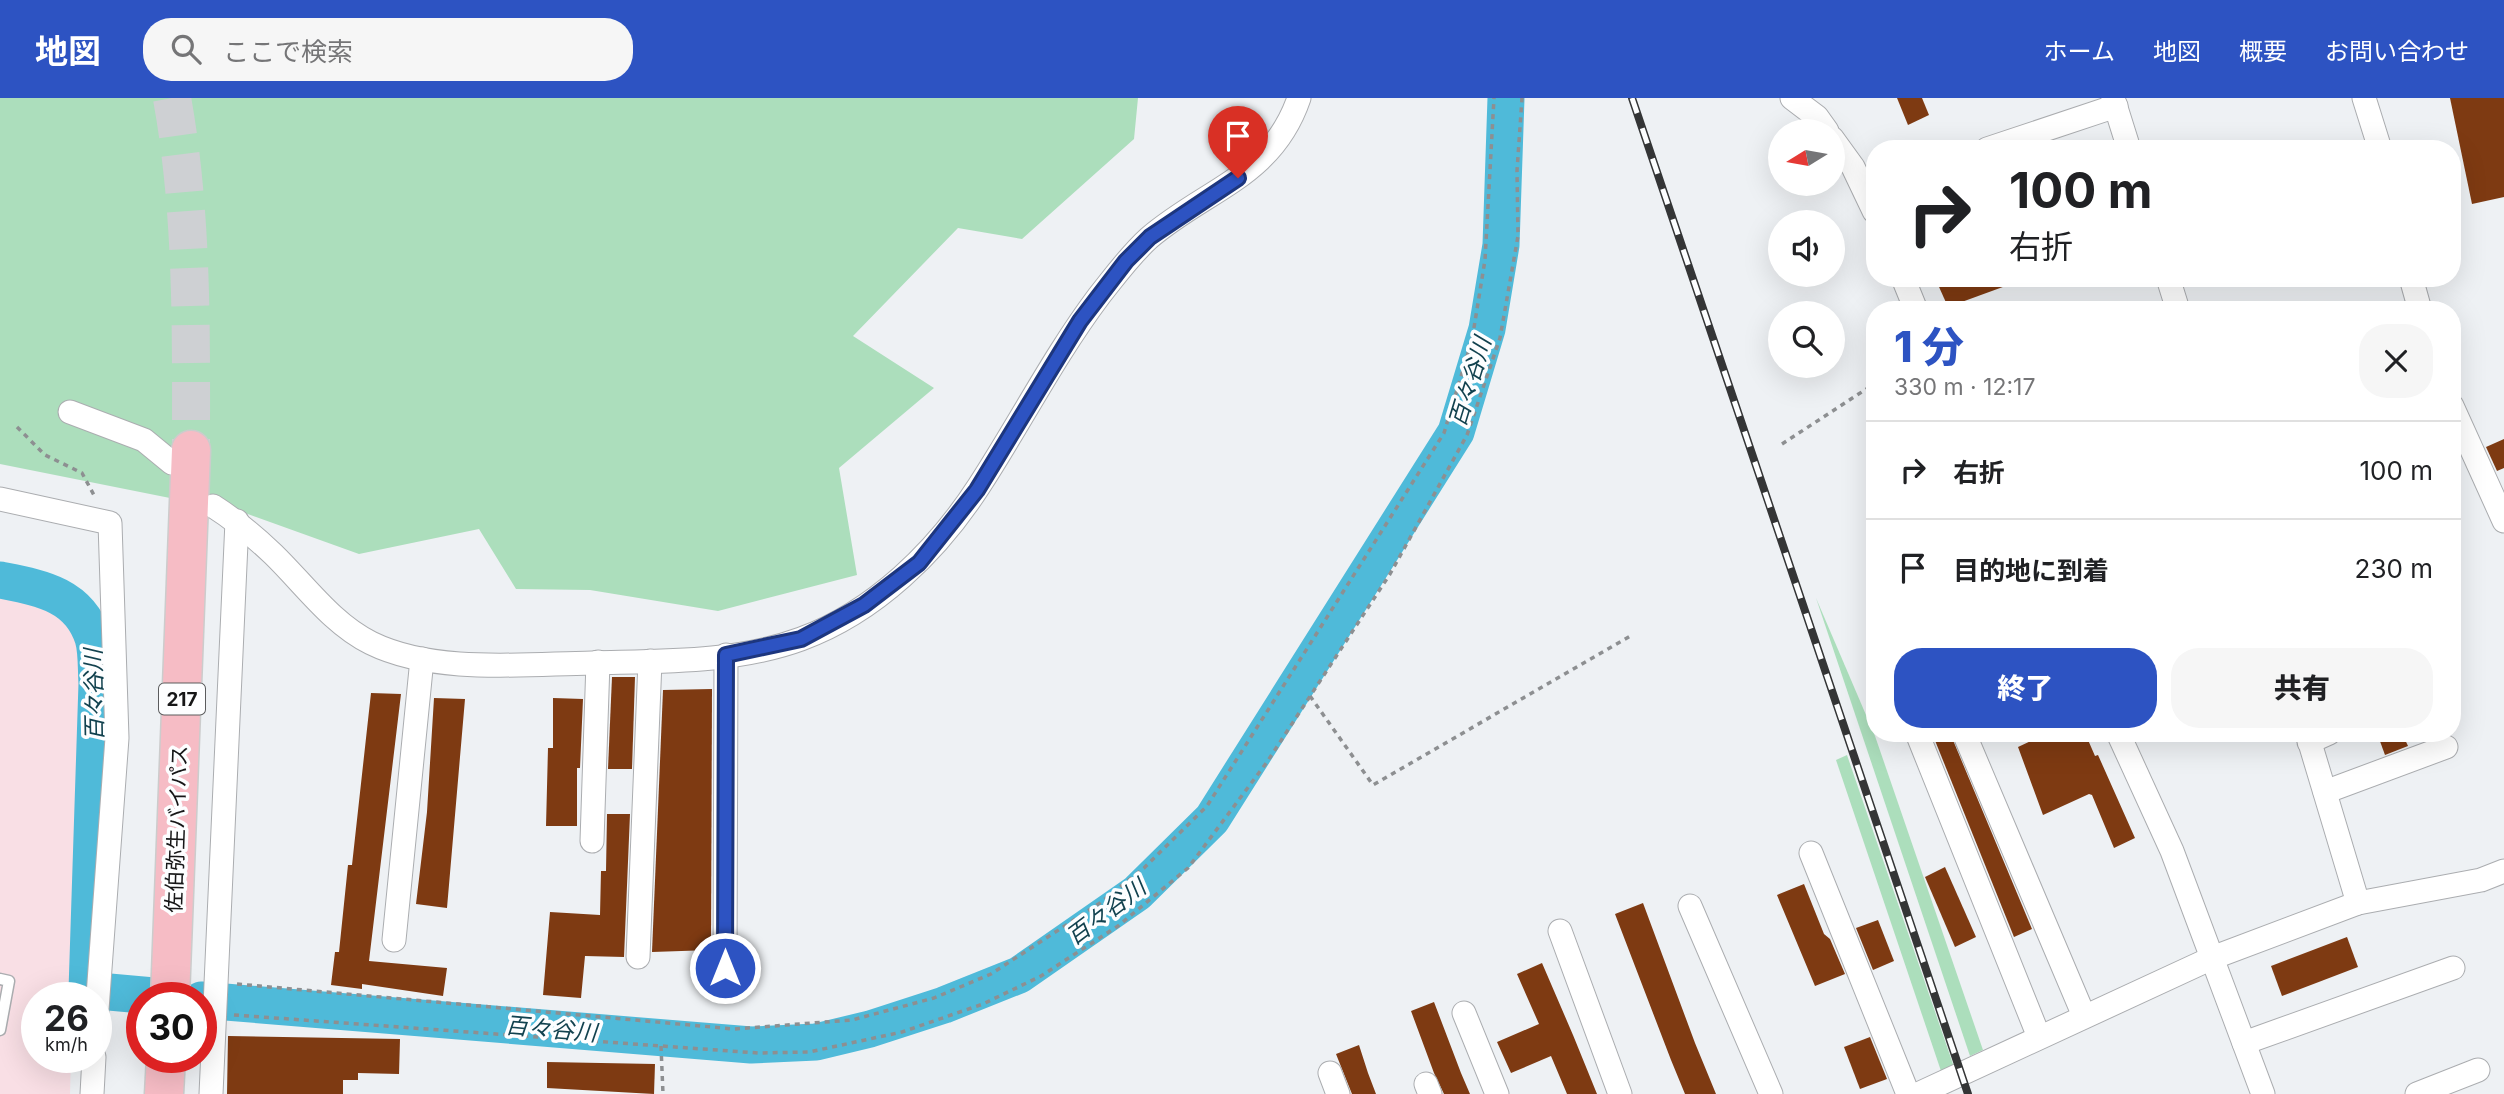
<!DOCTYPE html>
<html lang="ja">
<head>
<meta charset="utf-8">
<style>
  :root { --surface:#fff; --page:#f6f6f6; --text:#202124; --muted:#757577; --line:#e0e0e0; --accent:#2d53c2 }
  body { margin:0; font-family:Inter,"Noto Sans JP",sans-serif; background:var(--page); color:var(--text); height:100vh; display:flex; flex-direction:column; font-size:26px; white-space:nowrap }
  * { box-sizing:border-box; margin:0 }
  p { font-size:23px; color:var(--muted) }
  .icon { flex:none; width:38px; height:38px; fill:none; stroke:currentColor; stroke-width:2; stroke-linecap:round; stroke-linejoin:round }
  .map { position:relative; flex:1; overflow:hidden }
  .details { position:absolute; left:1866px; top:203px; width:595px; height:441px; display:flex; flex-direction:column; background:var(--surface); border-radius:28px; box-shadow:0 7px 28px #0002 }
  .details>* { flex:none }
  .guide { position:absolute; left:1866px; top:42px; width:595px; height:147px; border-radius:28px; box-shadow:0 7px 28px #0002; background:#fff; color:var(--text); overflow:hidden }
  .needle { width:46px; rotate:259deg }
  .fabs { position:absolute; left:1768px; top:21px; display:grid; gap:14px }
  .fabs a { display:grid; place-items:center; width:77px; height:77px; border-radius:50%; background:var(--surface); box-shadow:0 7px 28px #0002; font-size:35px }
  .speed { position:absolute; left:21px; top:884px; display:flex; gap:14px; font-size:35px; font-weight:700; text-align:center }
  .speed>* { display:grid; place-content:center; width:91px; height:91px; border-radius:50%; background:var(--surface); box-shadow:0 7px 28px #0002; line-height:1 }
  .speed small { font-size:18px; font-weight:400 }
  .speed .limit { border:10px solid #d22; background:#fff; color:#111 }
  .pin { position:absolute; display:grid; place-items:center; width:60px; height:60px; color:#fff; margin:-72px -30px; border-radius:50% 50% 50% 0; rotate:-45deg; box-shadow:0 0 7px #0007 }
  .pin .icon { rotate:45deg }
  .me { position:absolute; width:77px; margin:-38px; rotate:0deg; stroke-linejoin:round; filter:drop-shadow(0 0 5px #0008) }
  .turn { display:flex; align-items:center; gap:24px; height:147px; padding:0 28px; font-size:32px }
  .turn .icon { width:91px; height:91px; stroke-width:2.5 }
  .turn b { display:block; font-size:49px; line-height:60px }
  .round { display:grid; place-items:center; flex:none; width:74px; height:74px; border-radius:28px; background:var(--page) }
  .overview { display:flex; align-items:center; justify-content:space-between; height:119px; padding:0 28px }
  h1 { font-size:42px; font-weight:800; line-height:52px; color:var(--accent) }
  .primary-button { display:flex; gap:14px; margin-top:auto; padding:14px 28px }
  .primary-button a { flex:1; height:80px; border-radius:28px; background:var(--accent); color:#fff; font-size:28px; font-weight:800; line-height:80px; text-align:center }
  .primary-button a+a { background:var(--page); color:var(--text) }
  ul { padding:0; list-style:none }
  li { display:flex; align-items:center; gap:21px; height:98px; padding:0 28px; border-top:2px solid var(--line) }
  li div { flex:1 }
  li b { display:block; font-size:26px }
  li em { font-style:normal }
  header { display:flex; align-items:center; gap:42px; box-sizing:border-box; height:98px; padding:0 35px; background:var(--accent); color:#fff }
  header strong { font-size:33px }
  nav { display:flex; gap:38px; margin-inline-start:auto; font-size:24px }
  .search { width:490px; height:63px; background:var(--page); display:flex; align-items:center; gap:18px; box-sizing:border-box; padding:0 24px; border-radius:28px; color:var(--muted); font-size:26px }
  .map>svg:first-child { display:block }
</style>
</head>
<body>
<header>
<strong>地図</strong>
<div class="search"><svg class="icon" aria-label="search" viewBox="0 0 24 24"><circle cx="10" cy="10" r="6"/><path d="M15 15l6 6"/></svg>ここで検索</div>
<nav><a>ホーム</a><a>地図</a><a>概要</a><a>お問い合わせ</a></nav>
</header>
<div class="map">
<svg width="2504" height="996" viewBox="0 0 2504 996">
  <rect width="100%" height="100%" fill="#eef1f4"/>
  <polygon fill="#f9dfe5" points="0,490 43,498 70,518 88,559 74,899 37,900 37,959 71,959 70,996 0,996"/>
  <g fill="#acdebc">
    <polygon points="0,0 1138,0 1134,41 1022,141 958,130 853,238 934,290 839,370 857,477 718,513 590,492 516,491 479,431 359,456 245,415 0,366"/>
    <polygon points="1816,500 1875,638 1983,952 1970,958"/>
    <polygon points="1847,657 1954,969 1941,973 1836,662"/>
  </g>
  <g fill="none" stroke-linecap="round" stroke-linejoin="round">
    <g stroke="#4fbad9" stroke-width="37">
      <path d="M 0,482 C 40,490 79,496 93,540 C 97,553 96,571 97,585 L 87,892 L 176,900"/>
      <polyline points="201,902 751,947 816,944 870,931 944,907 1019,877 1137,795 1212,721 1456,334 1487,231 1501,147 1506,0"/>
    </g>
  </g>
  <g fill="#7e3a12">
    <polygon points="1897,0 1922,0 1929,17 1908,27"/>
    <polygon points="2450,0 2504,0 2504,99 2472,106"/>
    <polygon points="1935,180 2022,180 2022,182 1948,209"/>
    <polygon points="2504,341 2504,370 2497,373 2486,349"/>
    <polygon points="612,579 635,579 632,671 608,671"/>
    <polygon points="712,591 711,852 652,854 663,592"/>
    <polygon points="371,595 401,596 369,863 447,870 443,898 362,886 362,891 331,887 335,854 339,854 348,767 352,767"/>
    <polygon points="434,600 465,601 447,810 416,806 427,714"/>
    <polygon points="553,600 583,601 580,670 577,670 577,728 546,728 548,650 553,650"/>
    <polygon points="1945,635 1950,635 2032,831 2014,839 1934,640"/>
    <polygon points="2048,635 2085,635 2095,658 2098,657 2135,740 2114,750 2092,697 2089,696 2043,717 2018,649"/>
    <polygon points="2377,635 2402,635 2408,648 2385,657"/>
    <polygon points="607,716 630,716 624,859 585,858 581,900 543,897 550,814 600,817 601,773 606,773"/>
    <polygon points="1945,769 1976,839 1955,849 1925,779"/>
    <polygon points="1804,786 1824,836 1830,841 1845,876 1815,888 1777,797"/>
    <polygon points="1643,805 1695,945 1716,996 1685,996 1671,962 1615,816"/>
    <polygon points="1878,822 1894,863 1873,872 1856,830"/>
    <polygon points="2347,839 2358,869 2282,898 2271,868"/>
    <polygon points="1542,865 1573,937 1597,996 1567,996 1551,958 1511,975 1497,944 1539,926 1517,876"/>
    <polygon points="1434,904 1461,975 1470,996 1444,996 1434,975 1411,913"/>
    <polygon points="228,938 400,941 399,976 358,975 358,982 343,982 343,996 227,996"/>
    <polygon points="1870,939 1887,981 1860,991 1844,949"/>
    <polygon points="1359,947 1368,975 1376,996 1352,996 1336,956"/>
    <polygon points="547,964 655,966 654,996 547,990"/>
  </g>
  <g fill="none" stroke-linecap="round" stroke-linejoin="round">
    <path stroke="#ced0d3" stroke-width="38" stroke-dasharray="38 19" stroke-linecap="butt" d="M 172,0 C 193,116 191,235 191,352"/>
    <g stroke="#abadb0" stroke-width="13">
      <polyline id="lane" points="0,881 9,883 0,932"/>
    </g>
    <g stroke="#abadb0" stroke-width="25">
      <g id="street">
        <polyline points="1792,0 1817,19 1827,33"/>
        <polyline points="2113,0 2129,51"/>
        <polyline points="2364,0 2380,51"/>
        <polyline points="1832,40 1853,69 1874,113"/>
        <polyline points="1987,51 2116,8"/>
        <polyline points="1903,180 1916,212"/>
        <polyline points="2168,180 2178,212"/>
        <polyline points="2411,180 2420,212"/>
        <polyline points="2452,308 2504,423"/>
        <polyline points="70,314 144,342 172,365"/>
        <polyline points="0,401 110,425 117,640 96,925"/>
        <path d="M 213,408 C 235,422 254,438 273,456 C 304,486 332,526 371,545 C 434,576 523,566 592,565 C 660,563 736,565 801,541 C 875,514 937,453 979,388 C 1020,325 1054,258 1099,198 C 1115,178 1130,157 1149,140 C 1206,91 1272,79 1299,0"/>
        <polyline points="1917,635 2039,939"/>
        <polyline points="1964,635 2084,918"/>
        <polyline points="2118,635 2172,753 2263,996"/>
        <polyline points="2307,635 2358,805"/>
        <polyline points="2309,644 2329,635"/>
        <polyline points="2325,694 2446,649"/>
        <polyline points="592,743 598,564"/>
        <polyline points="1811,755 1908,996"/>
        <polyline points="1690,808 1771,996"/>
        <polyline points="1560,833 1620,996"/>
        <polyline points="394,842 422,561"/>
        <polyline points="638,859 650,563"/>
        <polyline points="725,870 726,557"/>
        <polyline points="1464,915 1497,996"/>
        <polyline points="2244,945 2453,870"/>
        <polyline points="1330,975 1338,996"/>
        <polyline points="1426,986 1430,996"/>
        <polyline points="92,996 94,959"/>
        <polyline points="211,996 237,423"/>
        <polyline points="1918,996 2212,860 2358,805 2481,782 2504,773"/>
        <polyline points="2417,996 2478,972"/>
      </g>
    </g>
    <g stroke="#ccc" stroke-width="41">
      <g id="highway">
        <polyline points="170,900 191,352"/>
        <polyline points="164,996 166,959"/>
      </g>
    </g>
    <g stroke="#8d8f91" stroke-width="3.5" stroke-dasharray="5 5" stroke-linecap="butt">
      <polyline points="17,329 45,357 82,375 95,399"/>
      <polyline points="1782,346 1874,286"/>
      <polyline points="1310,598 1373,687 1632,537"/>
      <polyline points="237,886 734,931 852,922 934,900 991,876 1100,805 1144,770 1207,708 1444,335 1472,242 1485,162 1494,0"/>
      <polyline points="234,917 758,955 809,954 902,934 983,906 1041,878 1118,828 1188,770 1267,664 1390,476 1467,337 1500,240 1518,138 1517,73 1522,0"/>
      <polyline points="661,948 663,996"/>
    </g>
    <use href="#lane" stroke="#fff" stroke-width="10"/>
    <use href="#street" stroke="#fff" stroke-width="23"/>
    <use href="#highway" stroke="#f6bcc5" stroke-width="38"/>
    <g stroke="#343536" stroke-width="8">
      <polyline id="rail" points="1632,0 1968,996"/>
    </g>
    <use href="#rail" stroke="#fdfeff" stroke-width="5" stroke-dasharray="16" stroke-linecap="butt"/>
  </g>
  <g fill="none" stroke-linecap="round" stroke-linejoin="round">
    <g stroke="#1d367e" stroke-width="18">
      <polyline id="route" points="725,870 726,557 801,541 864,507 919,465 977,392 1080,223 1126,163 1150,139 1238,80"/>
    </g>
    <use href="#route" stroke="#2d53c2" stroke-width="12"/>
  </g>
  <g text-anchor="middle" stroke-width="7" stroke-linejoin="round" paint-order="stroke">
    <rect fill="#fdfeff" stroke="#5b5c5d" stroke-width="2" x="159" y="585.5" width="46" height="31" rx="5"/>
    <g font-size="19" font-weight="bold" fill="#161617">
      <text x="182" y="608">217</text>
    </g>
    <g font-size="21" fill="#161617" stroke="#fdfeff">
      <text transform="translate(177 731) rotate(-88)" y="7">佐伯弥生バイパス</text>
    </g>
    <g font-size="23" font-style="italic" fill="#12424f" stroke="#fdfeff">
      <text transform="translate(1470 284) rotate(-73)" y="8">百々谷川</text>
      <text transform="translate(94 597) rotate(-91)" y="8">百々谷川</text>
      <text transform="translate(1106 814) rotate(-37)" y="8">百々谷川</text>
      <text transform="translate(551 931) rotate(5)" y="8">百々谷川</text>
    </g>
  </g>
</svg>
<div class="fabs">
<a><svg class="needle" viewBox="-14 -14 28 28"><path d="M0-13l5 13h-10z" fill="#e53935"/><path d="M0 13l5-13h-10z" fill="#757577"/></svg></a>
<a><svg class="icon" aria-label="sound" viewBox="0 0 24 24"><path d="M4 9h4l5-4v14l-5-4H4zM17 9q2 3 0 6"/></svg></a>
<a><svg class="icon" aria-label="search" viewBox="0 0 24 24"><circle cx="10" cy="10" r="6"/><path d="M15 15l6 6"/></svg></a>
</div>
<div class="speed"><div>26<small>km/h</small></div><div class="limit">30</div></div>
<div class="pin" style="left:1238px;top:80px;background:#d93025"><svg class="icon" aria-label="arrive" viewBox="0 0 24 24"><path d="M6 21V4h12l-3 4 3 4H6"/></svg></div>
<svg class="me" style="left:725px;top:870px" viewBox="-20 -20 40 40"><circle r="17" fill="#2d53c2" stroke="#fff" stroke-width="3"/><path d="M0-11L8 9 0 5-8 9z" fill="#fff"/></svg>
<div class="guide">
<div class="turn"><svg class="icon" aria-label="right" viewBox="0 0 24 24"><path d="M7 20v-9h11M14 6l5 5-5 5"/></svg><div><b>100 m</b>右折</div></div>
</div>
<section class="details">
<div class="overview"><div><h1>1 分</h1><p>330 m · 12:17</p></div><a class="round"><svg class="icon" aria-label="close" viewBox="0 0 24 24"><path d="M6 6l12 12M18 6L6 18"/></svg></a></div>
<ul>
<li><svg class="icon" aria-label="right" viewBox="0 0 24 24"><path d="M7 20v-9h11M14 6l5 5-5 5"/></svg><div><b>右折</b></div><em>100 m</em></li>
<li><svg class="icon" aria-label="arrive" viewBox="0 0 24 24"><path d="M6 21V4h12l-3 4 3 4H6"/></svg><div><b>目的地に到着</b></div><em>230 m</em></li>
</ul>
<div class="primary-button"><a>終了</a><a>共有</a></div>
</section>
</div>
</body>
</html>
